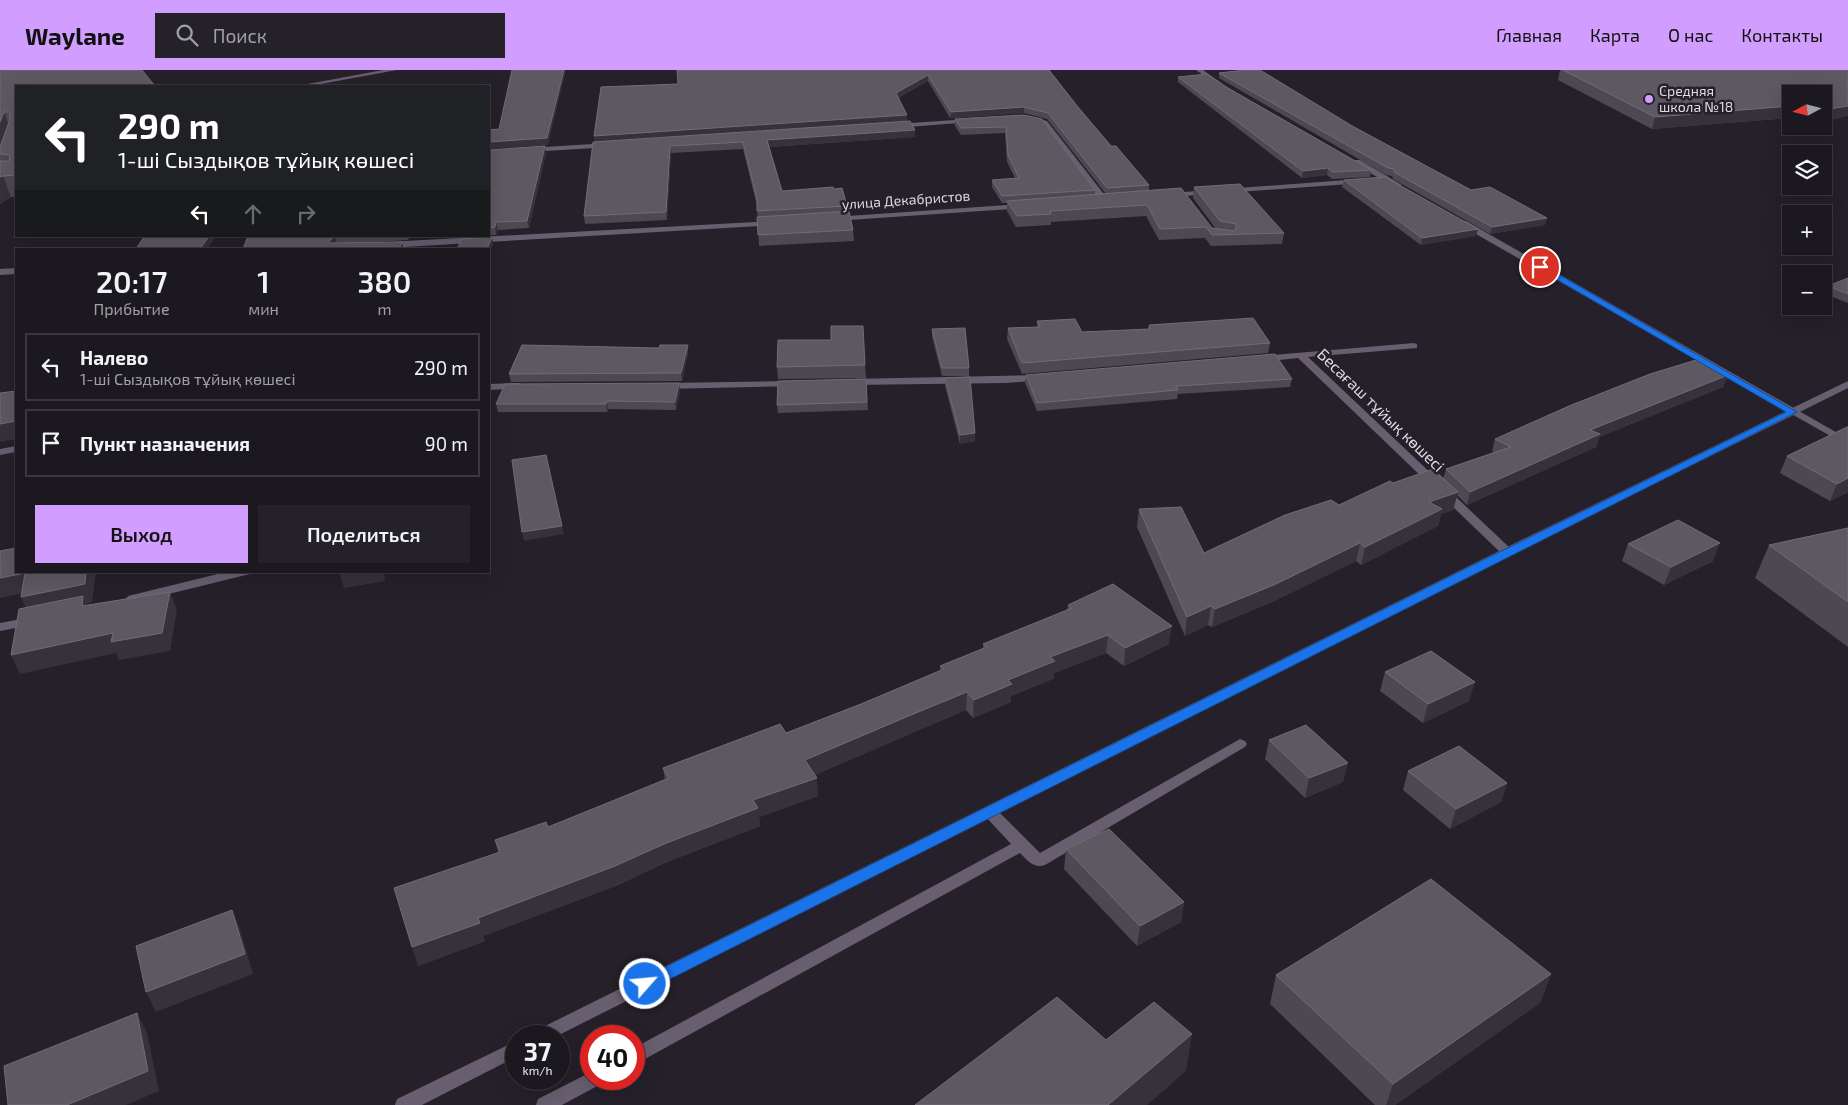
<!DOCTYPE html>
<html lang="ru">
<head>
<meta charset="utf-8">
<style>
  :root { --surface:#1c181f; --page:#252128; --text:#f1f3f6; --muted:#a0a0a4; --line:#3a373d; --accent:#d19dfe }
  body { margin:0; font-family:"Exo 2",sans-serif; background:var(--page); color:var(--text); height:100vh; display:flex; flex-direction:column; font-size:19px; white-space:nowrap }
  * { box-sizing:border-box; margin:0 }
  p { font-size:16px; color:var(--muted) }
  .icon { flex:none; width:28px; height:28px; fill:none; stroke:currentColor; stroke-width:2; stroke-linecap:round; stroke-linejoin:round }
  .map { position:relative; flex:1; overflow:hidden }
  .drawer { position:absolute; left:15px; top:178px; width:475px; height:325px; display:flex; flex-direction:column; background:var(--surface); border-radius:0px; box-shadow:0 5px 20px #0002,0 0 0 1px var(--line) }
  .drawer>* { flex:none }
  .top-card { position:absolute; left:15px; top:15px; width:475px; height:152px; border-radius:0px; box-shadow:0 5px 20px #0002,0 0 0 1px var(--line); background:#202124; color:#fff; overflow:hidden }
  .needle { width:32px; rotate:263deg }
  .fabs { position:absolute; left:1782px; top:15px; display:grid; gap:10px }
  .fabs a { display:grid; place-items:center; width:50px; height:50px; border-radius:0px; background:var(--surface); box-shadow:0 5px 20px #0002,0 0 0 1px var(--line); font-size:25px }
  .speed { position:absolute; left:505px; top:955px; display:flex; gap:10px; font-size:25px; font-weight:700; text-align:center }
  .speed>* { display:grid; place-content:center; width:65px; height:65px; border-radius:50%; background:var(--surface); box-shadow:0 5px 20px #0002,0 0 0 1px var(--line); line-height:1 }
  .speed small { font-size:12px; font-weight:400 }
  .speed .limit { border:8px solid #d22; background:#fff; color:#111 }
  .pin { position:absolute; display:grid; place-items:center; width:42px; height:42px; color:#fff; margin:-21px; border:2px solid #fff; border-radius:50%; box-shadow:0 1px 5px #0007 }
  .me { position:absolute; width:55px; margin:-28px; rotate:63deg; stroke-linejoin:round; filter:drop-shadow(0 0 4px #0008) }
  .turn { display:flex; align-items:center; gap:18px; height:105px; padding:0 20px; font-size:22px }
  .turn .icon { width:65px; height:65px; stroke-width:2.5 }
  .turn b { display:block; font-size:35px; line-height:42px }
  .lanes { display:flex; align-items:center; height:48px; padding:0 20px; background:#0003; justify-content:center; gap:25px; direction:ltr }
  .lanes .off { opacity:.35 }
  .eta { display:flex; justify-content:space-evenly; align-items:center; height:85px; text-align:center }
  .eta b { font-size:30px; font-weight:600; line-height:35px }
  .primary-button { display:flex; gap:10px; margin-top:auto; padding:10px 20px }
  .primary-button a { flex:1; height:58px; border-radius:0px; background:var(--accent); color:#111; font-size:20px; font-weight:600; line-height:58px; text-align:center }
  .primary-button a+a { background:var(--page); color:var(--text) }
  ul { padding:0; list-style:none }
  li { display:flex; align-items:center; gap:15px; height:68px; margin:0 10px 8px; padding:0 10px; border:2px solid var(--line); border-radius:0px }
  li div { flex:1 }
  li b { display:block; font-size:19px }
  li em { font-style:normal }
  header { display:flex; align-items:center; gap:30px; box-sizing:border-box; height:70px; padding:0 25px; background:var(--accent); color:#111 }
  header strong { font-size:24px }
  nav { display:flex; gap:28px; margin-inline-start:auto; font-size:18px }
  .search { width:350px; height:45px; background:var(--page); display:flex; align-items:center; gap:12px; box-sizing:border-box; padding:0 18px; border-radius:0px; color:var(--muted); font-size:19px }
  .map>svg:first-child { display:block }
</style>
</head>
<body>
<header>
<strong>Waylane</strong>
<div class="search"><svg class="icon" aria-label="search" viewBox="0 0 24 24"><circle cx="10" cy="10" r="6"/><path d="M15 15l6 6"/></svg>Поиск</div>
<nav><a>Главная</a><a>Карта</a><a>О нас</a><a>Контакты</a></nav>
</header>
<div class="map">
<svg width="1848" height="1035" viewBox="0 0 1848 1035">
  <rect width="100%" height="100%" fill="#252029"/>
  <g fill="none" stroke-linecap="round" stroke-linejoin="round">
    <g fill="#675e70" fill-rule="evenodd">
      <polygon points="383,0 397,0 310,16 297,16"/>
      <polygon points="1196,0 1203,0 1221,13 1216,14"/>
      <polygon points="1027,46 1047,51 1107,128 1107,132 1101,132 1043,54 1025,49 1025,47"/>
      <polygon points="970,49 972,50 972,52 895,58 891,56 895,54"/>
      <polygon points="608,73 612,75 611,77 529,82 525,80 529,78"/>
      <polygon points="1354,90 1360,90 1402,115 1395,117 1354,94"/>
      <polygon points="1360,109 1363,109 1363,113 1170,127 1166,125 1170,123"/>
      <polygon points="1023,134 1027,136 1026,138 834,151 830,149 834,147"/>
      <polygon points="774,151 778,153 777,155 387,178 383,175 387,172"/>
      <polygon points="1460,151 1466,151 1848,369 1848,376 1460,155"/>
      <polygon points="16,198 16,204 0,205 0,199"/>
      <polygon points="1414,273 1417,274 1417,278 1308,287 1511,479 1513,482 1511,485 1503,485 1298,288 1260,292 1255,289 1260,286"/>
      <polygon points="1041,305 1045,306 1045,310 1006,313 851,315 846,312 851,309"/>
      <polygon points="794,311 798,312 798,316 664,319 659,316 664,313"/>
      <polygon points="519,313 524,316 523,318 489,320 489,314"/>
      <polygon points="16,376 16,382 0,385 0,379"/>
      <polygon points="230,501 252,501 250,504 132,533 126,529 128,526"/>
      <polygon points="32,547 37,548 38,551 37,554 0,561 0,553"/>
      <path d="M 1240,669 L 1245,671 L 1247,674 L 1245,677 L 1045,795 C 1034,799 1027,790 1020,783 L 634,995 L 634,978 L 1011,774 L 985,746 L 982,742 L 985,738 L 990,737 L 995,738 L 1040,783 Z"/>
      <polygon points="591,1002 591,1009 602,1009 599,1015 562,1035 536,1035 538,1029"/>
    </g>
    <g fill="#675e70" fill-rule="evenodd">
      <polygon points="1848,311 1848,318 1511,485 557,966 532,966 535,961 1503,479"/>
      <polygon points="516,971 516,987 422,1035 395,1035 397,1029"/>
    </g>
  </g>
  <g fill="#4d4852">
    <polygon points="1049,0 1078,37 1111,76 1149,115 1149,121 1212,158 1216,159 1193,128 1194,117 1284,163 1282,174 1211,176 1205,168 1159,170 1146,146 1051,152 1051,155 1016,157 1007,141 1007,133 1002,133 992,117 992,110 1015,108 1007,92 1005,63 961,65 955,56 955,49 1024,45 1095,120 1095,124 1106,124 1047,49 1024,43 950,48 928,11 898,28 595,72 594,66 678,14"/>
    <polygon points="1560,0 1848,0 1824,52 1824,24 1791,24 1791,48 1652,59 1558,10"/>
    <polygon points="0,1 16,16 16,127 11,127 0,134"/>
    <polygon points="1219,3 1471,120 1547,148 1545,155 1490,164 1393,109 1392,106 1386,105 1219,8"/>
    <polygon points="1178,7 1228,18 1371,100 1370,107 1332,109 1327,105 1302,108 1178,12"/>
    <polygon points="915,67 769,77 782,121 834,119 847,136 847,141 853,160 854,171 759,176 757,136 743,79 671,83 667,150 585,154 584,146 593,72"/>
    <polygon points="489,80 546,83 529,158 498,160 496,165 489,165"/>
    <polygon points="1344,110 1476,166 1421,175 1342,117"/>
    <polygon points="248,166 410,166 408,170 362,173 402,172 403,179 243,179"/>
    <polygon points="1848,208 1848,233 1825,224 1828,216"/>
    <polygon points="1037,251 1082,262 1148,259 1149,255 1270,273 1268,283 1022,304 1007,269 1008,258 1037,257"/>
    <polygon points="932,259 969,298 969,306 942,306 932,267"/>
    <polygon points="831,270 865,295 866,308 778,309 777,297"/>
    <polygon points="688,275 688,283 682,311 511,312 509,304 659,278"/>
    <polygon points="1026,305 1292,309 1290,317 1178,324 1177,329 1037,341 1025,313"/>
    <polygon points="1728,305 1723,317 1599,367 1596,377 1467,435 1457,425 1453,440 1441,444 1438,456 1361,495 1356,491 1272,532 1212,557 1208,555 1185,566 1137,457 1139,439 1204,483 1339,435 1393,413 1443,409 1446,399 1494,382 1492,381 1495,369"/>
    <polygon points="945,308 975,363 975,371 960,374 945,316"/>
    <polygon points="866,309 868,340 778,343 777,335"/>
    <polygon points="680,321 676,340 608,339 607,342 498,342 496,334"/>
    <polygon points="1848,357 1848,422 1830,431 1780,403 1787,386"/>
    <polygon points="1848,458 1848,577 1755,508 1769,475"/>
    <polygon points="1628,474 1713,491 1664,515 1622,491"/>
    <polygon points="1068,535 1169,574 1124,596 1106,583 1054,603 1053,609 1011,626 1011,632 973,648 966,640 907,665 815,705 818,726 759,747 760,756 667,792 618,815 483,866 485,871 418,896 498,782 495,770 548,757 665,710 663,698 786,663 861,634 940,601 940,596 983,578 983,574 1067,540"/>
    <polygon points="1385,602 1469,631 1423,653 1380,621"/>
    <polygon points="1269,670 1343,712 1305,728 1265,689"/>
    <polygon points="1408,701 1507,713 1501,732 1450,759 1403,720"/>
    <polygon points="1066,779 1184,832 1181,852 1137,876 1064,799"/>
    <polygon points="1551,904 1540,933 1395,1035 1375,1035 1270,934 1276,905"/>
  </g>
  <g fill="#36313b">
    <polygon points="564,0 566,0 548,75 489,79 489,72"/>
    <polygon points="928,5 928,11 896,29 896,23"/>
    <polygon points="1791,36 1791,48 1652,59 1655,47"/>
    <polygon points="1848,36 1848,46 1824,52 1824,40"/>
    <polygon points="1024,37 1024,43 950,48 951,42"/>
    <polygon points="4,42 11,62 0,84 0,52"/>
    <polygon points="907,45 907,51 595,72 594,66"/>
    <polygon points="915,60 915,67 768,77 767,70"/>
    <polygon points="545,76 546,83 529,158 527,151"/>
    <polygon points="670,76 671,83 667,150 666,142"/>
    <polygon points="1328,98 1327,105 1302,108 1303,101"/>
    <polygon points="3,106 11,127 0,134 0,107"/>
    <polygon points="1547,148 1545,155 1490,164 1492,157"/>
    <polygon points="496,152 498,160 496,165 495,157"/>
    <polygon points="1478,159 1476,166 1421,175 1422,168"/>
    <polygon points="209,166 216,166 207,179 200,179"/>
    <polygon points="335,166 337,174 331,179 329,171"/>
    <polygon points="492,167 493,174 489,186 489,179 487,179"/>
    <polygon points="402,172 403,179 399,179"/>
    <polygon points="688,275 688,283 682,311 681,303"/>
    <polygon points="1728,305 1723,317 1599,367 1596,377 1467,435 1470,422 1590,360"/>
    <polygon points="679,313 680,321 676,340 675,332"/>
    <polygon points="607,331 608,339 607,342 606,334"/>
    <polygon points="16,351 16,369 0,372 0,354"/>
    <polygon points="975,363 975,371 960,374 960,365"/>
    <polygon points="1848,408 1848,422 1830,431 1837,414"/>
    <polygon points="1458,422 1453,440 1441,444 1438,456 1361,495 1365,477 1429,432"/>
    <polygon points="562,456 564,464 524,471 522,462"/>
    <polygon points="1360,473 1356,491 1272,532 1212,557 1215,539"/>
    <polygon points="1720,473 1713,491 1664,515 1671,497"/>
    <polygon points="86,501 96,501 92,532 86,534 91,545 29,545 21,527"/>
    <polygon points="339,501 384,501 385,511 344,518"/>
    <polygon points="25,503 33,521 0,528 0,508"/>
    <polygon points="170,522 177,540 170,581 119,590 116,583 20,604 11,585"/>
    <polygon points="1211,536 1208,555 1185,566 1187,547"/>
    <polygon points="1172,556 1169,574 1124,596 1125,578"/>
    <polygon points="1108,565 1106,583 1054,603 1053,609 1011,626 1011,632 973,648 974,630 1050,587"/>
    <polygon points="1475,612 1469,631 1423,653 1428,634"/>
    <polygon points="967,622 966,640 806,709 805,690"/>
    <polygon points="1348,693 1343,712 1305,728 1309,708"/>
    <polygon points="817,708 818,726 759,747 760,756 667,792 618,815 483,866 485,871 418,896 412,877 478,848 753,730"/>
    <polygon points="1507,713 1501,732 1450,759 1456,739"/>
    <polygon points="1184,832 1181,852 1137,876 1140,856"/>
    <polygon points="232,840 240,859 253,904 156,942 146,922"/>
    <polygon points="1551,904 1540,933 1395,1035 1386,1035 1393,1014"/>
    <polygon points="137,943 147,963 159,1021 126,1035 67,1035"/>
    <polygon points="1192,964 1186,1001 1147,1035 1108,1035"/>
  </g>
  <g fill="#5d5861" stroke="#716c76">
    <polygon points="3,0 142,0 155,16 16,16 16,105 3,106 0,107 0,91 9,91 10,85 0,84 0,77 9,52 10,42 4,42 0,52 0,1"/>
    <polygon points="512,0 564,0 547,68 489,72 489,60 499,59"/>
    <polygon points="677,0 1049,0 1078,37 1111,76 1116,76 1149,115 1107,118 1048,43 1024,37 951,42 928,5 896,23 907,45 594,66 601,17 678,14"/>
    <polygon points="1245,0 1260,0 1354,57 1471,120 1490,117 1547,148 1492,157 1394,102 1394,99 1388,98 1219,3"/>
    <polygon points="1563,0 1848,0 1848,36 1824,40 1824,24 1791,24 1791,36 1655,47"/>
    <polygon points="1207,4 1228,18 1371,100 1333,102 1328,98 1303,101 1178,7"/>
    <polygon points="1024,45 1042,49 1095,120 1002,126 992,110 1019,108 1008,85 1006,57 961,58 955,49"/>
    <polygon points="910,51 915,60 767,70 782,121 833,117 834,119 842,118 847,136 757,141 757,129 743,72 670,76 666,142 584,146 593,72"/>
    <polygon points="545,76 527,151 496,152 495,157 489,158 489,80"/>
    <polygon points="1385,107 1478,159 1422,168 1344,110"/>
    <polygon points="1240,114 1284,163 1212,165 1206,157 1160,159 1147,135 1050,141 1051,144 1017,146 1007,131 1181,118 1212,158 1234,161 1236,159 1236,154 1220,151 1194,117"/>
    <polygon points="849,141 853,160 758,165 757,147"/>
    <polygon points="153,166 209,166 200,179 136,179 144,167"/>
    <polygon points="248,166 339,166 335,166 329,171 331,173 402,172 399,179 243,179"/>
    <polygon points="492,167 487,179 457,179 462,169"/>
    <polygon points="1848,208 1848,224 1828,216"/>
    <polygon points="1253,248 1270,273 1022,293 1008,258 1040,257 1037,251 1075,249 1082,262 1150,259 1149,255"/>
    <polygon points="831,256 863,256 865,295 777,297 778,270 831,270"/>
    <polygon points="965,258 969,298 942,298 932,259"/>
    <polygon points="522,275 659,278 660,275 688,275 681,303 509,304"/>
    <polygon points="1275,284 1292,309 1176,316 1178,320 1037,333 1026,305"/>
    <polygon points="1696,290 1728,305 1590,360 1600,364 1470,422 1446,399 1511,377 1495,369 1569,336 1650,304"/>
    <polygon points="970,307 975,363 960,365 945,308"/>
    <polygon points="866,309 867,332 777,335 778,311"/>
    <polygon points="679,313 675,332 607,331 606,334 496,334 505,314"/>
    <polygon points="16,321 16,351 0,354 0,323"/>
    <polygon points="1847,357 1848,357 1848,408 1837,414 1787,386"/>
    <polygon points="546,385 562,456 522,462 512,390"/>
    <polygon points="1433,399 1458,422 1429,432 1442,439 1365,477 1360,473 1276,514 1215,539 1211,536 1187,547 1139,439 1181,437 1204,483 1285,445 1331,430 1339,435 1390,411 1393,413"/>
    <polygon points="1678,450 1720,473 1671,497 1628,474"/>
    <polygon points="1848,458 1848,532 1769,475"/>
    <polygon points="16,478 16,501 86,501 85,514 21,527 25,503 0,508 0,481"/>
    <polygon points="1113,514 1172,556 1125,578 1108,565 1050,587 1055,591 1008,610 1012,614 974,630 967,622 906,647 805,690 817,708 753,730 758,738 664,774 615,796 478,848 480,853 412,877 394,818 500,782 495,770 546,752 548,757 669,708 663,698 780,654 786,663 861,634 944,599 940,596 987,577 983,574 1072,538 1068,535"/>
    <polygon points="170,522 162,563 111,572 113,563 11,585 19,539 83,526 82,536"/>
    <polygon points="1431,581 1475,612 1428,634 1385,602"/>
    <polygon points="1306,655 1348,693 1309,708 1269,670"/>
    <polygon points="1459,676 1507,713 1456,739 1408,701"/>
    <polygon points="1109,759 1184,832 1140,856 1066,779"/>
    <polygon points="1431,809 1551,904 1393,1014 1276,905"/>
    <polygon points="232,840 245,884 146,922 136,876"/>
    <polygon points="1057,927 1106,970 1154,932 1192,964 1108,1035 915,1035"/>
    <polygon points="137,943 148,1001 67,1035 8,1035 4,996"/>
  </g>
  <polygon fill="#1a73e8" stroke="#114b97" points="1537,195 1542,195 1797,342 650,919 645,921 639,919 637,914 639,910 1485,489 1786,342 1537,198"/>
  <circle fill="#d19dfe" stroke="#252029" stroke-width="2" cx="1649" cy="29" r="5"/>
  <g text-anchor="middle" stroke-width="5" stroke-linejoin="round" paint-order="stroke">
    <g font-size="14" fill="#dfdbe2" stroke="#252029" text-anchor="start">
      <text x="1659" y="26">Средняя<tspan x="1659" dy="16">школа №18</tspan></text>
    </g>
    <g font-size="14" fill="#dfdbe2" stroke="#252029">
      <text transform="translate(906 130) rotate(-4)" y="5">улица Декабристов</text>
    </g>
    <g font-size="16" fill="#dfdbe2" stroke="#252029">
      <text transform="translate(1381 340) rotate(44)" y="6">Бесағаш тұйық көшесі</text>
    </g>
  </g>
</svg>
<div class="fabs">
<a><svg class="needle" viewBox="-14 -14 28 28"><path d="M0-13l5 13h-10z" fill="#e53935"/><path d="M0 13l5-13h-10z" fill="#a0a0a4"/></svg></a>
<a><svg class="icon" aria-label="layers" viewBox="0 0 24 24"><path d="M12 4l9 5-9 5-9-5zM3 14l9 5 9-5"/></svg></a>
<a>+</a>
<a>−</a>
</div>
<div class="speed"><div>37<small>km/h</small></div><div class="limit">40</div></div>
<div class="pin" style="left:1540px;top:197px;background:#d93025"><svg class="icon" aria-label="arrive" viewBox="0 0 24 24"><path d="M6 21V4h12l-3 4 3 4H6"/></svg></div>
<svg class="me" style="left:645px;top:914px" viewBox="-20 -20 40 40"><circle r="17" fill="#1a73e8" stroke="#fff" stroke-width="3"/><path d="M0-11L8 9 0 5-8 9z" fill="#fff"/></svg>
<div class="top-card">
<div class="turn"><svg class="icon" aria-label="left" viewBox="0 0 24 24"><path d="M17 20v-9H6M10 6l-5 5 5 5"/></svg><div><b>290 m</b>1-ші Сыздықов тұйық көшесі</div></div>
<div class="lanes"><svg class="icon" aria-label="left" viewBox="0 0 24 24"><path d="M17 20v-9H6M10 6l-5 5 5 5"/></svg><svg class="icon off" aria-label="ahead" viewBox="0 0 24 24"><path d="M12 20V5M6 11l6-6 6 6"/></svg><svg class="icon off" aria-label="right" viewBox="0 0 24 24"><path d="M7 20v-9h11M14 6l5 5-5 5"/></svg></div>
</div>
<section class="drawer">
<div class="eta">
<div><b>20:17</b><p>Прибытие</p></div>
<div><b>1</b><p>мин</p></div>
<div><b>380</b><p>m</p></div>
</div>
<ul>
<li><svg class="icon" aria-label="left" viewBox="0 0 24 24"><path d="M17 20v-9H6M10 6l-5 5 5 5"/></svg><div><b>Налево</b><p>1-ші Сыздықов тұйық көшесі</p></div><em>290 m</em></li>
<li><svg class="icon" aria-label="arrive" viewBox="0 0 24 24"><path d="M6 21V4h12l-3 4 3 4H6"/></svg><div><b>Пункт назначения</b></div><em>90 m</em></li>
</ul>
<div class="primary-button"><a>Выход</a><a>Поделиться</a></div>
</section>
</div>
</body>
</html>
